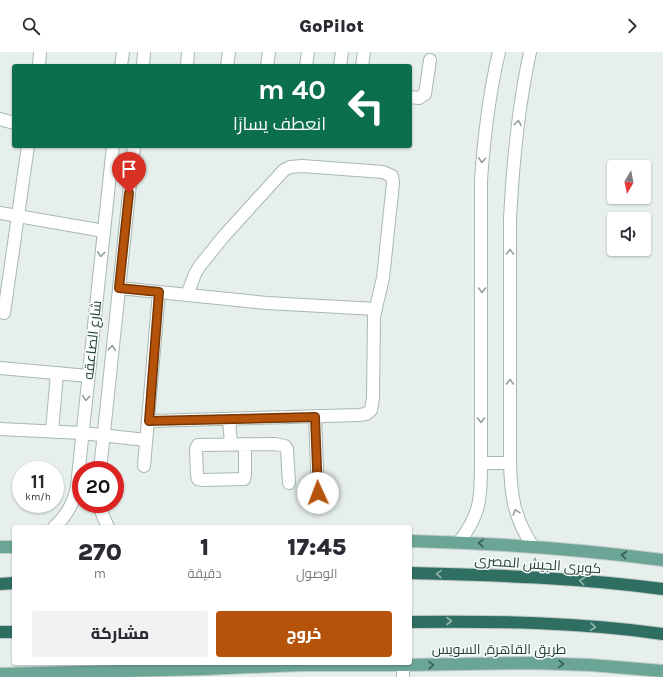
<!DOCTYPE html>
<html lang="ar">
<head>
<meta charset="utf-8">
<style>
  :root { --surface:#fff; --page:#f2f2f3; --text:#2b2b33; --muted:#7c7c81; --accent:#b45309 }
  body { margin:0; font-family:Karla,Cairo,sans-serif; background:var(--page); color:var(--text); direction:rtl; height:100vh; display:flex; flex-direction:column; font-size:15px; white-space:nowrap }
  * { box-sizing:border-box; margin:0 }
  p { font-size:13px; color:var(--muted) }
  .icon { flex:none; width:22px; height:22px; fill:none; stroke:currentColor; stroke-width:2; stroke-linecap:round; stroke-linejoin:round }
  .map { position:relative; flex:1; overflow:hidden; direction:ltr }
  .drawer { position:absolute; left:12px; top:473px; width:400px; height:140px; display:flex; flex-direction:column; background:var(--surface); border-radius:4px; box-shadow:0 1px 3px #0004; direction:rtl }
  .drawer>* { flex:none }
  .top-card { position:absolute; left:12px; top:12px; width:400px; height:84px; border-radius:4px; box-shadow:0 1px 3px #0004; direction:rtl; background:#0b6e4f; color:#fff; overflow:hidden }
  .needle { width:26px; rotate:190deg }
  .tools { position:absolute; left:607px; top:108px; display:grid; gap:8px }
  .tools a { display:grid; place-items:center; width:44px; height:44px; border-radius:4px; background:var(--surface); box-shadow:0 1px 3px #0004; font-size:20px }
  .speed { position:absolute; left:12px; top:409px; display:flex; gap:8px; font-size:20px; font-weight:700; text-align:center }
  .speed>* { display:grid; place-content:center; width:52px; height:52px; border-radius:50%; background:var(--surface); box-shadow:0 1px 3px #0004; line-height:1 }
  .speed small { font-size:10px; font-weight:400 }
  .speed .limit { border:6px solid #d22; background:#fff; color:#111 }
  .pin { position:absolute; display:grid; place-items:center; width:34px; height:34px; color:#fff; margin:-41px -17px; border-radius:50% 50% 50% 0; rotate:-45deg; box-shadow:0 0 4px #0007 }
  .pin .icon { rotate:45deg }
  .me { position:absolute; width:44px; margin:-22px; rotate:358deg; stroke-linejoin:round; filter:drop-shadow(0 0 3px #0008) }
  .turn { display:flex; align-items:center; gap:14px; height:84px; padding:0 20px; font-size:18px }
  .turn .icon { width:52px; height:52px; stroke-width:2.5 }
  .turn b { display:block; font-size:28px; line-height:34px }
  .eta { display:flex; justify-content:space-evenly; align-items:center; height:68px; text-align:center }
  .eta b { font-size:24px; font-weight:800; line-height:28px }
  .action { display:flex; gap:8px; margin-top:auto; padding:8px 20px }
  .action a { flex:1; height:46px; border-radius:4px; background:var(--accent); color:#fff; font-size:16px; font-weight:800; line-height:46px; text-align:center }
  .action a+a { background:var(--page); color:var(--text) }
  header { display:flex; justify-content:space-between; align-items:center; height:52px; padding:0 20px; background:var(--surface); font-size:18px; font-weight:800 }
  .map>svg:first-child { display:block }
</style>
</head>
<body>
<header><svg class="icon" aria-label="forward" viewBox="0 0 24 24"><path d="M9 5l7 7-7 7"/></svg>GoPilot<svg class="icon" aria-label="search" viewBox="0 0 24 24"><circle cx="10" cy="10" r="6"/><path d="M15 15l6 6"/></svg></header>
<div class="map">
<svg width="663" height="625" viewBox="0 0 663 625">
  <rect width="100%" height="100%" fill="#e6efeb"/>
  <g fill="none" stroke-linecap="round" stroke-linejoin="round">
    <g stroke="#a8b8b2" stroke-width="14">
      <g id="minor">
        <path d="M 530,0 C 518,55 513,110 510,166 L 510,411 C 511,446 514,465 533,495"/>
        <polyline points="39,14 40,0"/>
        <polyline points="121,14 123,0"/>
        <polyline points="143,14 144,0"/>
        <polyline points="187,14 188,0"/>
        <polyline points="227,14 229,0"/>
        <polyline points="267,14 269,0"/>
        <polyline points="306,14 308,0"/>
        <polyline points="340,14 342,0"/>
        <polyline points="362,14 364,0"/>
        <polyline points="410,45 419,46 425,42 430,8"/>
        <polyline points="0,67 14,71"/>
        <polyline points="0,161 104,179"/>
        <polyline points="119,236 267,251 376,257"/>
        <polyline points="4,261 28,94"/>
        <polyline points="0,316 88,324"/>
        <polyline points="315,365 318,441"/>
        <polyline points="229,368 231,392"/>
        <polyline points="149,369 359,363 366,362 371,358 373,346 374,264 383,226 393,131 392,124 383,120 302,114 290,115 284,118 223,185 199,215 195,222 187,243"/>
        <polyline points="0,377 82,381 146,388"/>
        <polyline points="52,379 57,321"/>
        <polyline points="245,392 245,423 244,427 203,428 198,427 197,423 196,397 198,393 275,392 285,394 287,397 289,431"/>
        <polyline points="481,411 510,411"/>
        <polyline points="144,414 159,240"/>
        <polyline points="100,418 134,94"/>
        <polyline points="99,452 103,464 108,475"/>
        <path d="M 54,475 C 67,464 74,450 77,434 L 113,94"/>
        <path d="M 459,490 C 481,462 481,445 481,411 L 481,128 C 484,85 489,42 499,0"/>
        <polyline points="403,613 403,625"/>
      </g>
    </g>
    <g stroke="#c2cac8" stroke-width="14">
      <g id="major">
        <path d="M 410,489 C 495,491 579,497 663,508"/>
        <polyline points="0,495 14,495"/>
        <polyline points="0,622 204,617 301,613 403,613 531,611 591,613 663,619"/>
      </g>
    </g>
    <g stroke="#c2cac8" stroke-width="14">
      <g id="highway">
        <path d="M 410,521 C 495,523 579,526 663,537"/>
        <polyline points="0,532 14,531"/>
        <path d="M 410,570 C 494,569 579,570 663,582"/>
        <polyline points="0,580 14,580"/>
      </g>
    </g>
    <use href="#minor" stroke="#fff" stroke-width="12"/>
    <use href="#major" stroke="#6aa596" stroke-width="12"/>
    <use href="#highway" stroke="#2f6f62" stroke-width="12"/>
  </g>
  <defs><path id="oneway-chevron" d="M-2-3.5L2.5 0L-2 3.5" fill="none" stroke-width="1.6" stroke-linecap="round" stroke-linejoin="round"/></defs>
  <g stroke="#92a09c">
    <use href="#oneway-chevron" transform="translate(518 71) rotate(-83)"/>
    <use href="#oneway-chevron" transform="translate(482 108) rotate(94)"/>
    <use href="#oneway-chevron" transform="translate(510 200) rotate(-90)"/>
    <use href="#oneway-chevron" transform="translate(101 202) rotate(96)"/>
    <use href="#oneway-chevron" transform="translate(482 238) rotate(90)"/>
    <use href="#oneway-chevron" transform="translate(112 296) rotate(-84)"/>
    <use href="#oneway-chevron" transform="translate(510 330) rotate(-90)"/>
    <use href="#oneway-chevron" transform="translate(86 346) rotate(96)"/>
    <use href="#oneway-chevron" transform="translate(481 368) rotate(90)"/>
    <use href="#oneway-chevron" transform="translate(516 460) rotate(-107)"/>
  </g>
  <g stroke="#365b51">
    <use href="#oneway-chevron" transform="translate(481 491) rotate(-177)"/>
    <use href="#oneway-chevron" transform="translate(624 503) rotate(-173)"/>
    <use href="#oneway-chevron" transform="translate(561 612) rotate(2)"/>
    <use href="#oneway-chevron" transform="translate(431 613) rotate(-1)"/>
  </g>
  <g stroke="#93b5ae">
    <use href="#oneway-chevron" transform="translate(439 522) rotate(-179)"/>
    <use href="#oneway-chevron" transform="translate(582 529) rotate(-174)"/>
    <use href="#oneway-chevron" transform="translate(449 569)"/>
    <use href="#oneway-chevron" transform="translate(593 575) rotate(6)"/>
  </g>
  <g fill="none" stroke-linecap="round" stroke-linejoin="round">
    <g stroke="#753606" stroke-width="10">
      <polyline id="route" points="129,141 119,236 159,240 149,369 315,365 318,441"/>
    </g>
    <use href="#route" stroke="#b45309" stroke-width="7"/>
  </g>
  <g text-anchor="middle" stroke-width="3" stroke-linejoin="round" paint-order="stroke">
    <g font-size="14" fill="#24423a" stroke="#f7fbf9">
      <text transform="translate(92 288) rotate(-84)" y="5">شارع الصاعقه</text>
      <text transform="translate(538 512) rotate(4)" y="5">كوبرى الجيش المصرى</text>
      <text x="499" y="602">طريق القاهرة, السويس</text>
    </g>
  </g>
</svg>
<div class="tools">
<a><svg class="needle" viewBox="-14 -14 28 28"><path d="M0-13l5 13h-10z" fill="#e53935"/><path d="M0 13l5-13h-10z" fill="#7c7c81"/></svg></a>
<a><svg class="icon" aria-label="sound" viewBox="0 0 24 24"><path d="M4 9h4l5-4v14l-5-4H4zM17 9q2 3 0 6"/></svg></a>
</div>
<div class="speed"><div>11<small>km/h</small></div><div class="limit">20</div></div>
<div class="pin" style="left:129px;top:141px;background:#d93025"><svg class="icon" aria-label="arrive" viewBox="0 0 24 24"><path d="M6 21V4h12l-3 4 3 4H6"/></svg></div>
<svg class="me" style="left:318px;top:441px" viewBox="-20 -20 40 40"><circle r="19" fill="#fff"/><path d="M0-13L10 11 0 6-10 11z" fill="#b45309"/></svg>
<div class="top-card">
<div class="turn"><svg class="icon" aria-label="left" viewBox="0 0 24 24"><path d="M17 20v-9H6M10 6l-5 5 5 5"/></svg><div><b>40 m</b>انعطف يسارًا</div></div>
</div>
<section class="drawer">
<div class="eta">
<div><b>17:45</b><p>الوصول</p></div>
<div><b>1</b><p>دقيقة</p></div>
<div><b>270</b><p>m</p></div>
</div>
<div class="action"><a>خروج</a><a>مشاركة</a></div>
</section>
</div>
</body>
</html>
